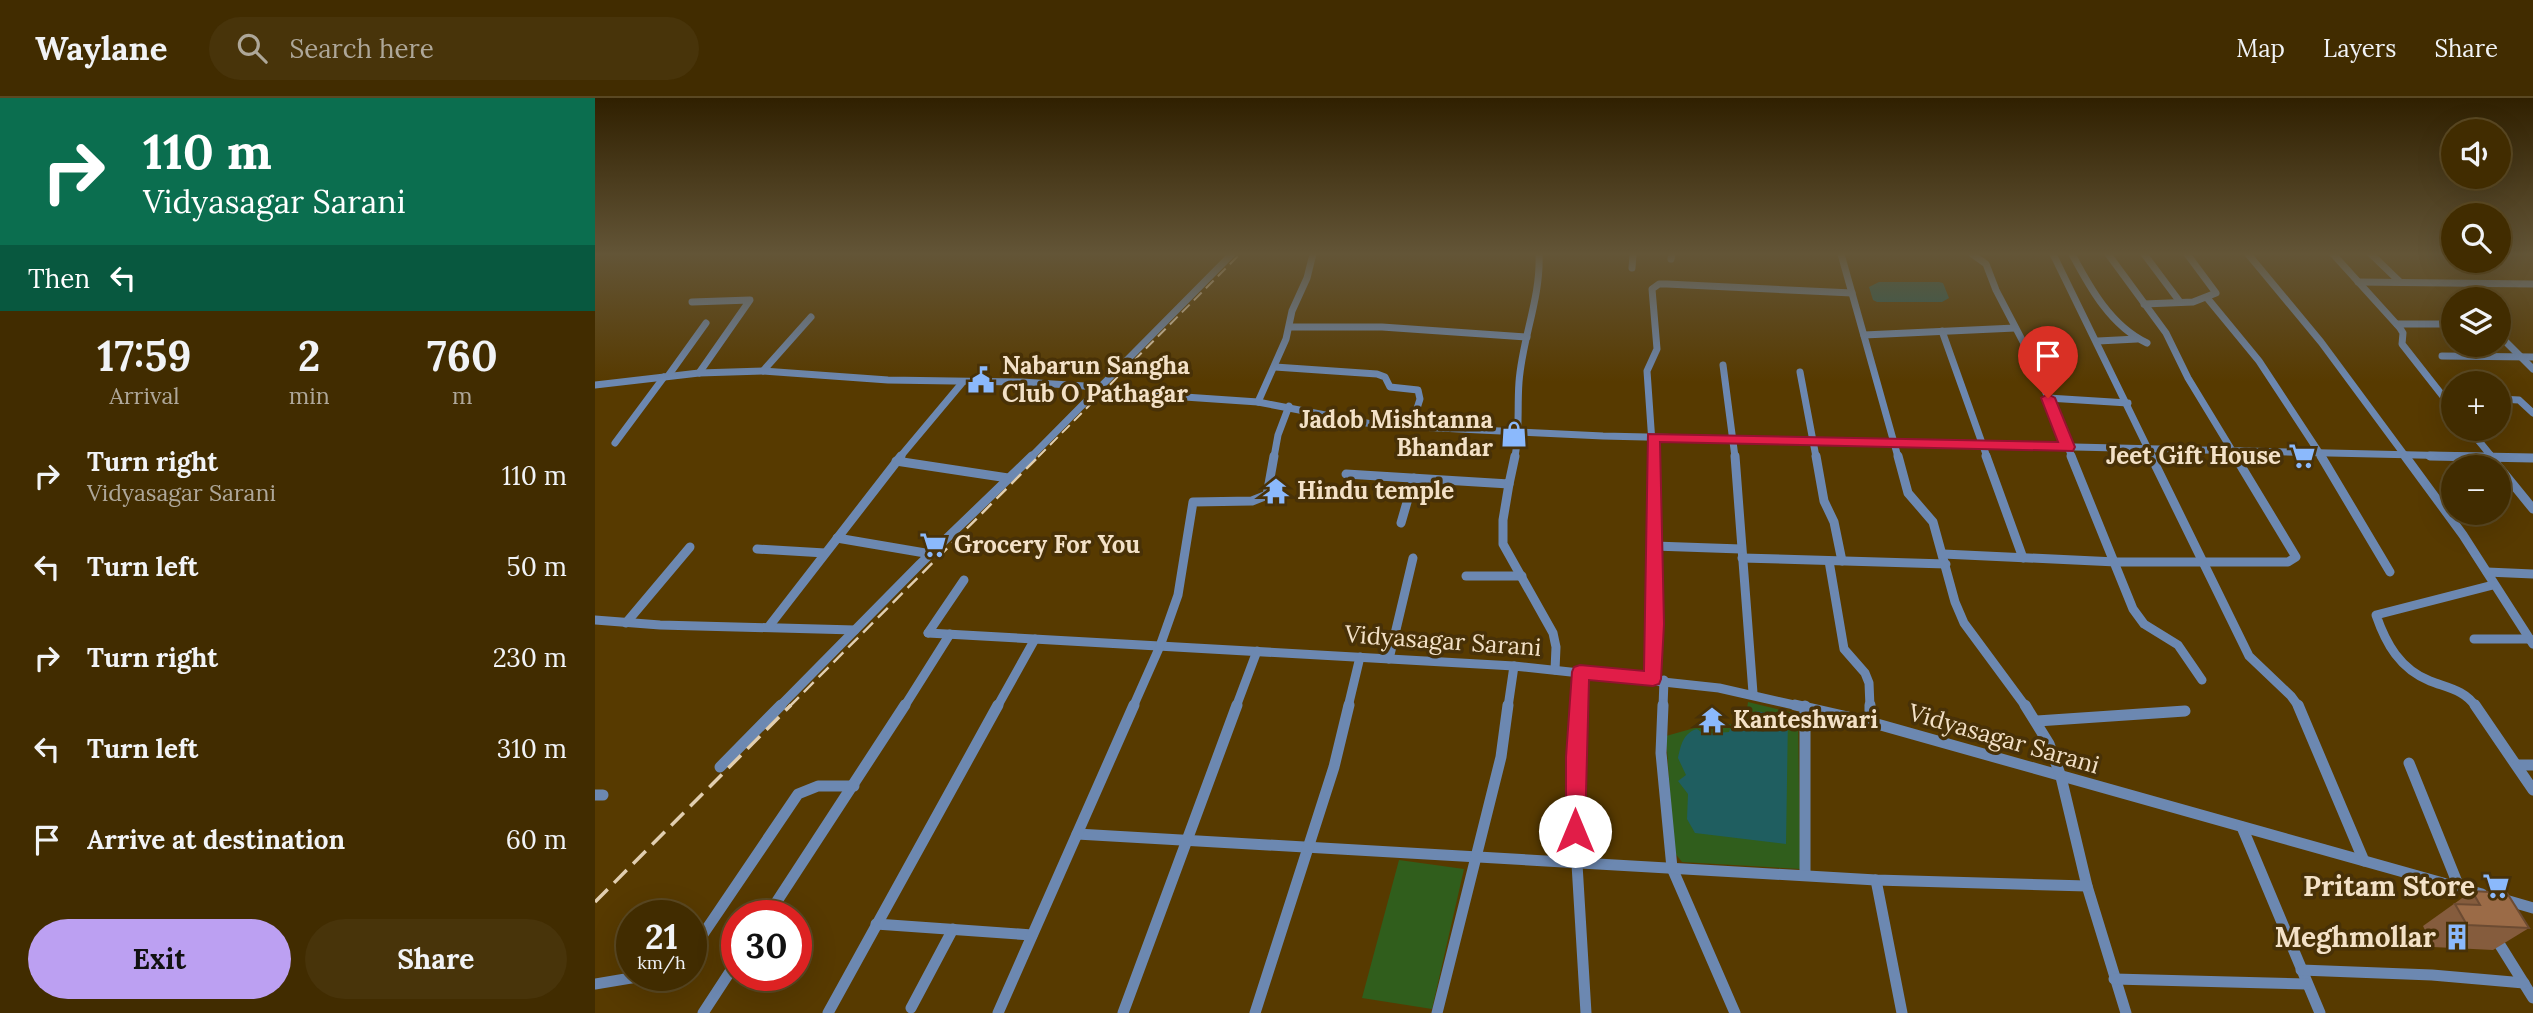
<!DOCTYPE html>
<html lang="en">
<head>
<meta charset="utf-8">
<style>
  :root { --surface:#412c00; --page:#48340a; --text:#f1f3f6; --muted:#aea799; --line:#5a4822; --accent:#bca0f2 }
  body { margin:0; font-family:Lora,serif; background:var(--page); color:var(--text); height:100vh; display:flex; flex-direction:column; font-size:26px; white-space:nowrap }
  * { box-sizing:border-box; margin:0 }
  p { font-size:23px; color:var(--muted) }
  .icon { flex:none; width:38px; height:38px; fill:none; stroke:currentColor; stroke-width:2; stroke-linecap:round; stroke-linejoin:round }
  .map { position:relative; flex:1; overflow:hidden }
  .panel { display:flex; flex-direction:column; background:var(--surface); width:595px }
  .panel>* { flex:none }
  .guide { background:#0b6e4f; color:#fff; overflow:hidden }
  .buttons { position:absolute; left:1846px; top:21px; display:grid; gap:14px }
  .buttons a { display:grid; place-items:center; width:70px; height:70px; border-radius:50%; background:var(--surface); box-shadow:0 7px 28px #0002,0 0 0 2px var(--line); font-size:35px }
  .speed { position:absolute; left:21px; top:802px; display:flex; gap:14px; font-size:35px; font-weight:700; text-align:center }
  .speed>* { display:grid; place-content:center; width:91px; height:91px; border-radius:50%; background:var(--surface); box-shadow:0 7px 28px #0002,0 0 0 2px var(--line); line-height:1 }
  .speed small { font-size:18px; font-weight:400 }
  .speed .limit { border:10px solid #d22; background:#fff; color:#111 }
  .pin { position:absolute; display:grid; place-items:center; width:60px; height:60px; color:#fff; margin:-72px -30px; border-radius:50% 50% 50% 0; rotate:-45deg; box-shadow:0 0 7px #0007 }
  .pin .icon { rotate:45deg }
  .me { position:absolute; width:77px; margin:-38px; rotate:0deg; stroke-linejoin:round; filter:drop-shadow(0 0 5px #0008) }
  .turn { display:flex; align-items:center; gap:24px; height:147px; padding:0 28px; font-size:32px }
  .turn .icon { width:91px; height:91px; stroke-width:2.5 }
  .turn b { display:block; font-size:49px; line-height:60px }
  .then { display:flex; align-items:center; height:66px; padding:0 28px; background:#0003; gap:14px; font-size:26px }
  .eta { display:flex; justify-content:space-evenly; align-items:center; height:119px; text-align:center }
  .eta b { font-size:42px; font-weight:800; line-height:49px }
  .button { display:flex; gap:14px; margin-top:auto; padding:14px 28px }
  .button a { flex:1; height:80px; border-radius:42px; background:var(--accent); color:#111; font-size:28px; font-weight:800; line-height:80px; text-align:center }
  .button a+a { background:var(--page); color:var(--text) }
  ul { padding:0; list-style:none }
  li { display:flex; align-items:center; gap:21px; height:91px; padding:0 28px }
  li div { flex:1 }
  li b { display:block; font-size:26px }
  li em { font-style:normal }
  header { display:flex; align-items:center; gap:42px; box-sizing:border-box; height:98px; padding:0 35px; background:var(--surface); border-bottom:2px solid var(--line) }
  header strong { font-size:33px }
  nav { display:flex; gap:38px; margin-inline-start:auto; font-size:24px }
  .search { width:490px; height:63px; background:var(--page); display:flex; align-items:center; gap:18px; box-sizing:border-box; padding:0 24px; border-radius:38px; color:var(--muted); font-size:26px }
  main { display:flex; flex:1; min-height:0 }
  .map>svg:first-child { display:block }
</style>
</head>
<body>
<header>
<strong>Waylane</strong>
<div class="search"><svg class="icon" aria-label="search" viewBox="0 0 24 24"><circle cx="10" cy="10" r="6"/><path d="M15 15l6 6"/></svg>Search here</div>
<nav><a>Map</a><a>Layers</a><a>Share</a></nav>
</header>
<main>
<section class="panel">
<div class="guide">
<div class="turn"><svg class="icon" aria-label="right" viewBox="0 0 24 24"><path d="M7 20v-9h11M14 6l5 5-5 5"/></svg><div><b>110 m</b>Vidyasagar Sarani</div></div>
<div class="then">Then<svg class="icon" aria-label="left" viewBox="0 0 24 24"><path d="M17 20v-9H6M10 6l-5 5 5 5"/></svg></div>
</div>
<div class="eta">
<div><b>17:59</b><p>Arrival</p></div>
<div><b>2</b><p>min</p></div>
<div><b>760</b><p>m</p></div>
</div>
<ul>
<li><svg class="icon" aria-label="right" viewBox="0 0 24 24"><path d="M7 20v-9h11M14 6l5 5-5 5"/></svg><div><b>Turn right</b><p>Vidyasagar Sarani</p></div><em>110 m</em></li>
<li><svg class="icon" aria-label="left" viewBox="0 0 24 24"><path d="M17 20v-9H6M10 6l-5 5 5 5"/></svg><div><b>Turn left</b></div><em>50 m</em></li>
<li><svg class="icon" aria-label="right" viewBox="0 0 24 24"><path d="M7 20v-9h11M14 6l5 5-5 5"/></svg><div><b>Turn right</b></div><em>230 m</em></li>
<li><svg class="icon" aria-label="left" viewBox="0 0 24 24"><path d="M17 20v-9H6M10 6l-5 5 5 5"/></svg><div><b>Turn left</b></div><em>310 m</em></li>
<li><svg class="icon" aria-label="arrive" viewBox="0 0 24 24"><path d="M6 21V4h12l-3 4 3 4H6"/></svg><div><b>Arrive at destination</b></div><em>60 m</em></li>
</ul>
<div class="button"><a>Exit</a><a>Share</a></div>
</section>
<div class="map">
<svg width="1938" height="915" viewBox="0 0 1938 915">
  <rect width="100%" height="100%" fill="#573a00"/>
  <g fill="#305e1c">
    <polygon points="1153,604 1203,616 1205,771 1087,764 1079,754 1071,638 1103,629 1150,625"/>
    <polygon points="804,762 869,771 837,911 767,900"/>
  </g>
  <g fill="#1f5e60">
    <polygon points="1284,184 1344,184 1348,185 1354,200 1347,204 1282,204 1278,202 1274,189"/>
    <path d="M 1161,613 L 1193,618 L 1191,746 L 1100,735 L 1092,721 L 1093,696 L 1083,683 L 1091,677 L 1083,660 C 1086,647 1088,635 1102,631 L 1109,636 L 1134,634 L 1135,631 L 1154,631 Z"/>
  </g>
  <g fill="none" stroke-linecap="round" stroke-linejoin="round">
    <g stroke="#6c88b1" stroke-width="7">
      <polyline points="1246,156 1303,359"/>
      <polyline points="1377,156 1391,166 1401,192 1438,263 1477,359"/>
      <polyline points="1458,156 1557,359"/>
      <path d="M 1477,156 C 1495,190 1516,228 1552,245"/>
      <polyline points="1513,156 1571,235 1593,280 1641,359"/>
      <polyline points="1549,156 1585,204"/>
      <polyline points="1653,156 1726,244 1811,359"/>
      <polyline points="1738,156 1805,230 1808,235 1807,246 1858,311"/>
      <polyline points="1776,156 1805,184"/>
      <polyline points="1076,161 1077,156"/>
      <polyline points="1037,170 1038,156"/>
      <polyline points="1763,184 1938,186"/>
      <polyline points="1613,201 1664,263 1727,359"/>
      <polyline points="97,204 155,202 104,275"/>
      <polyline points="1549,206 1598,204 1621,195 1592,156"/>
      <polyline points="1802,226 1858,226"/>
      <polyline points="695,229 787,229 932,239"/>
      <polyline points="1347,233 1392,359"/>
      <polyline points="1269,237 1420,230"/>
      <polyline points="1904,237 1938,271"/>
      <polyline points="1503,243 1542,241"/>
      <polyline points="1847,258 1938,259"/>
      <polyline points="1128,267 1140,359"/>
      <polyline points="680,269 782,276 790,279 795,289 823,292 825,301 816,329"/>
      <polyline points="168,273 216,219"/>
      <polyline points="1205,274 1221,359"/>
      <polyline points="73,278 111,225"/>
      <polyline points="0,287 104,275 168,273 293,282 427,284 505,289"/>
      <polyline points="531,295 663,304 782,327 1008,338 1909,359"/>
      <polyline points="1453,300 1533,305"/>
      <polyline points="1904,301 1924,302 1938,315"/>
      <polyline points="663,304 691,241 697,213 712,180 718,156"/>
      <polyline points="1874,331 1897,359"/>
      <polyline points="20,345 69,279"/>
      <polyline points="305,359 367,285"/>
      <polyline points="436,359 637,156"/>
      <polyline points="679,359 683,337 694,308"/>
      <path d="M 920,359 C 925,331 922,311 924,284 C 927,241 946,200 944,156"/>
      <polyline points="1058,359 1052,273 1062,251 1057,191 1064,186 1072,186 1257,195"/>
    </g>
    <g stroke="#6c88b1" stroke-width="9">
      <polyline points="1140,358 1158,595"/>
      <polyline points="1221,358 1229,403 1239,424 1247,463"/>
      <polyline points="1303,358 1313,395 1338,424 1360,504 1369,525 1431,609"/>
      <polyline points="1391,358 1428,460"/>
      <polyline points="1476,358 1538,511 1549,526 1583,547 1607,582"/>
      <polyline points="1556,358 1654,558 1696,598 1704,609"/>
      <polyline points="1726,358 1795,474"/>
      <polyline points="1810,358 1868,437 1938,546"/>
      <polyline points="1835,358 1938,360"/>
      <polyline points="1895,358 1938,411"/>
      <polyline points="301,363 413,380"/>
      <polyline points="751,376 914,386 920,358"/>
      <polyline points="914,386 908,422 908,446 958,535 961,549 960,572"/>
      <polyline points="806,425 819,380"/>
      <polyline points="242,440 336,456"/>
      <polyline points="1059,448 1146,451"/>
      <polyline points="162,451 230,455"/>
      <polyline points="1348,456 1521,464 1693,464 1701,459 1640,358"/>
      <polyline points="1147,460 1351,466"/>
      <polyline points="1234,463 1249,551 1270,575 1274,585 1275,609"/>
      <polyline points="1892,474 1938,476"/>
      <polyline points="871,478 927,478"/>
      <polyline points="0,522 65,527 260,532"/>
      <polyline points="31,525 95,449"/>
      <polyline points="175,527 306,358"/>
      <polyline points="333,535 919,568 1124,590 1208,609"/>
      <polyline points="333,535 369,482"/>
      <polyline points="1879,541 1935,541"/>
      <polyline points="794,561 818,460"/>
      <polyline points="1058,581 1058,358"/>
      <polyline points="184,609 325,466 437,358"/>
      <polyline points="309,609 355,536"/>
      <polyline points="402,609 440,541"/>
      <polyline points="538,609 565,548 583,497 598,404 657,403 672,397 679,358"/>
      <polyline points="641,609 662,553"/>
      <polyline points="753,609 765,559"/>
      <polyline points="913,609 919,568"/>
      <polyline points="983,609 985,574"/>
      <polyline points="1068,609 1069,582"/>
      <path d="M 1881,609 C 1870,592 1853,590 1835,583 C 1805,571 1791,546 1781,517 L 1898,487"/>
    </g>
    <g stroke="#6c88b1" stroke-width="11">
      <polyline points="983,607 980,733 991,915"/>
      <polyline points="1068,607 1066,655 1077,770 1140,915"/>
      <polyline points="1200,607 1275,624 1887,796"/>
      <polyline points="1275,607 1275,624"/>
      <polyline points="1430,607 1454,646 1466,679 1492,788 1531,915"/>
      <polyline points="1703,607 1769,763"/>
      <polyline points="1880,607 1938,692"/>
      <polyline points="1210,608 1210,777"/>
      <polyline points="1442,623 1590,613"/>
      <polyline points="1814,665 1864,789"/>
      <polyline points="1923,667 1938,667"/>
      <polyline points="125,669 186,607"/>
      <polyline points="0,697 8,697"/>
      <polyline points="1647,729 1725,915"/>
      <polyline points="482,736 1281,782 1492,788"/>
      <polyline points="1281,782 1307,915"/>
      <polyline points="1907,801 1938,810"/>
      <polyline points="173,817 310,607"/>
      <polyline points="281,826 437,837"/>
      <polyline points="1900,839 1938,900"/>
      <polyline points="96,854 203,696 223,688 259,688"/>
      <polyline points="1706,872 1837,877 1929,885"/>
      <polyline points="1519,881 1712,886"/>
      <polyline points="0,886 54,877"/>
      <polyline points="316,910 358,831"/>
      <polyline points="108,915 142,863"/>
      <polyline points="233,915 403,607"/>
      <polyline points="403,915 539,607"/>
      <polyline points="528,915 642,607"/>
      <polyline points="660,915 739,669 754,607"/>
      <polyline points="842,915 906,659 913,607"/>
    </g>
    <polyline stroke="#e1ceb0" stroke-width="2" stroke-dasharray="11 6" stroke-linecap="butt" points="443,359 645,156"/>
    <polyline stroke="#e1ceb0" stroke-width="2.5" stroke-dasharray="14 7" stroke-linecap="butt" points="194,609 444,358"/>
    <polyline stroke="#e1ceb0" stroke-width="3.5" stroke-dasharray="18 9" stroke-linecap="butt" points="0,804 196,607"/>
  </g>
  <polygon fill="#855c3d" points="1877,793 1934,830 1898,852 1838,849 1828,828"/>
  <polygon fill="#9b6b47" stroke="#6c4b32" stroke-width="2" points="1877,793 1912,795 1934,830 1872,827 1860,806 1885,807"/>
  <linearGradient id="sky" x2="0" y2="1"><stop stop-color="#302000"/><stop offset="0.55" stop-color="#635537"/><stop offset="1" stop-color="#635537" stop-opacity="0"/></linearGradient>
  <rect width="1938" height="284" fill="url(#sky)"/>
  <polygon fill="#e11d48" stroke="#92132f" stroke-width="2" points="1453,296 1460,300 1480,349 1478,353 1065,344 1069,526 1066,581 1064,586 1058,588 994,582 990,733 987,740 980,742 973,740 971,733 971,659 977,574 979,569 985,567 1049,573 1053,336 1463,344 1446,300"/>
  <defs>
    <g id="civic-bare" transform="scale(2.1)"><path d="M-.6-6.5H3V-4.5H.6V-3L4-1V1h2V6H-6V1h2V-1L-.6-3ZM-1.2 2.5V6h2.4V2.5Z" fill="#8bb9fc" stroke="#483107" stroke-width="2.5" paint-order="stroke"/></g>
    <g id="shop-bare" transform="scale(2.1)"><path d="M-5-2.5h2.3a2.7 3.5 0 0 1 5.4 0H5L5.5 6h-11ZM-1.5-2.5h3a1.5 2.3 0 0 0-3 0Z" fill="#8bb9fc" stroke="#483107" stroke-width="2.5" paint-order="stroke"/></g>
    <g id="supermarket-bare" transform="scale(2.1)"><path d="M-6-5.5h2.5l.6 2H6L4.5 2H-2.5L-4.4-4H-6ZM-1.5 3.2a1.3 1.3 0 1 0 .1 0ZM3 3.2a1.3 1.3 0 1 0 .1 0Z" fill="#8bb9fc" stroke="#483107" stroke-width="2.5" paint-order="stroke"/></g>
    <g id="temple-bare" transform="scale(2.1)"><path d="M0-6L5-2H3V0L6.5 2.5H4V6H1.5V3h-3V6H-4V2.5H-6.5L-3 0V-2H-5Z" fill="#8bb9fc" stroke="#483107" stroke-width="2.5" paint-order="stroke"/></g>
    <g id="building-bare" transform="scale(2.1)"><path d="M-4-6H4V6H1V3H-1V6H-4ZM-2.5-4.3h1.7v1.8h-1.7ZM.8-4.3h1.7v1.8H.8ZM-2.5-1h1.7V.8h-1.7ZM.8-1h1.7V.8H.8Z" fill="#8bb9fc" stroke="#483107" stroke-width="2.5" paint-order="stroke"/></g>
  </defs>
  <g fill-rule="evenodd">
    <use href="#civic-bare" x="386" y="282"/>
    <use href="#shop-bare" x="919" y="336"/>
    <use href="#supermarket-bare" x="1707" y="358"/>
    <use href="#temple-bare" x="681" y="393"/>
    <use href="#supermarket-bare" x="338" y="447"/>
    <use href="#temple-bare" x="1117" y="622"/>
    <use href="#supermarket-bare" x="1901" y="788"/>
    <use href="#building-bare" x="1862" y="839"/>
  </g>
  <g text-anchor="middle" stroke-width="7" stroke-linejoin="round" paint-order="stroke">
    <g font-size="24" font-weight="bold" fill="#f3e1c7" stroke="#483107" text-anchor="start">
      <text x="407" y="276">Nabarun Sangha<tspan x="407" dy="28">Club O Pathagar</tspan></text>
      <text x="898" y="330" text-anchor="end">Jadob Mishtanna<tspan x="898" dy="28">Bhandar</tspan></text>
      <text x="1686" y="366" text-anchor="end">Jeet Gift House</text>
      <text x="702" y="401">Hindu temple</text>
      <text x="359" y="455">Grocery For You</text>
      <text x="1138" y="630">Kanteshwari</text>
    </g>
    <g font-size="24" fill="#f3e1c7" stroke="#483107">
      <text transform="translate(848 543) rotate(4)" y="8">Vidyasagar Sarani</text>
      <text transform="translate(1409 641) rotate(16)" y="8">Vidyasagar Sarani</text>
    </g>
    <g font-size="28" font-weight="bold" fill="#f3e1c7" stroke="#483107" text-anchor="end">
      <text x="1880" y="798">Pritam Store</text>
      <text x="1841" y="849">Meghmollar</text>
    </g>
  </g>
</svg>
<div class="buttons">
<a><svg class="icon" aria-label="sound" viewBox="0 0 24 24"><path d="M4 9h4l5-4v14l-5-4H4zM17 9q2 3 0 6"/></svg></a>
<a><svg class="icon" aria-label="search" viewBox="0 0 24 24"><circle cx="10" cy="10" r="6"/><path d="M15 15l6 6"/></svg></a>
<a><svg class="icon" aria-label="layers" viewBox="0 0 24 24"><path d="M12 4l9 5-9 5-9-5zM3 14l9 5 9-5"/></svg></a>
<a>+</a>
<a>−</a>
</div>
<div class="speed"><div>21<small>km/h</small></div><div class="limit">30</div></div>
<div class="pin" style="left:1453px;top:300px;background:#d93025"><svg class="icon" aria-label="arrive" viewBox="0 0 24 24"><path d="M6 21V4h12l-3 4 3 4H6"/></svg></div>
<svg class="me" style="left:980px;top:733px" viewBox="-20 -20 40 40"><circle r="19" fill="#fff"/><path d="M0-13L10 11 0 6-10 11z" fill="#e11d48"/></svg>
</div>
</main>
</body>
</html>
